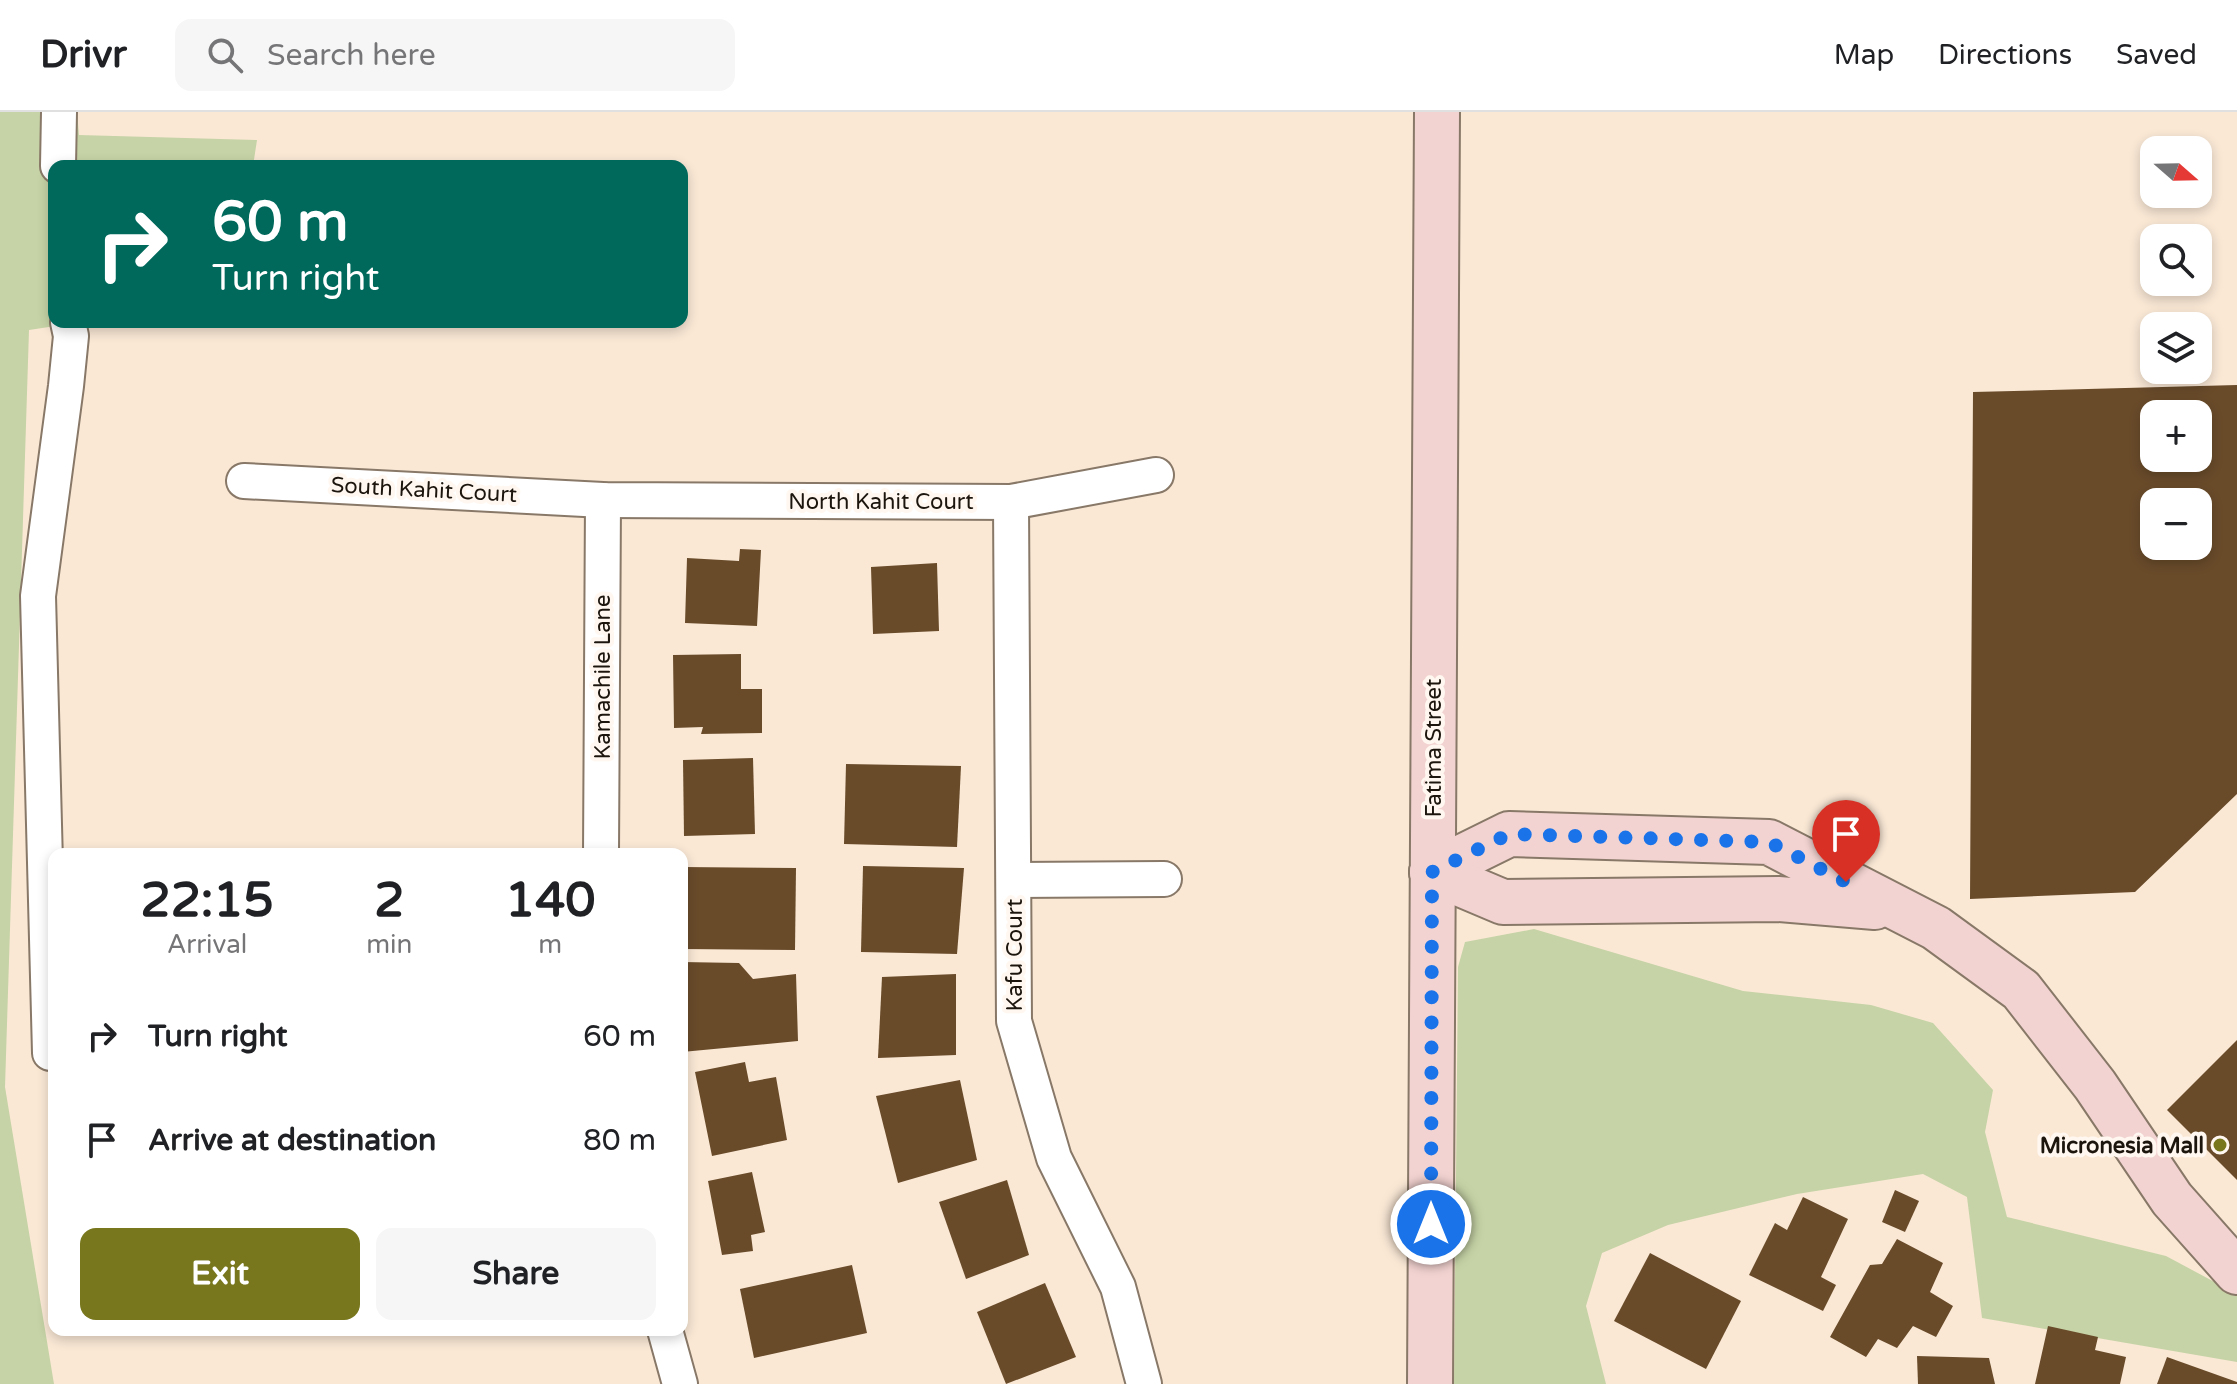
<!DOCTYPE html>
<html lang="en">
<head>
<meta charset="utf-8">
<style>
  :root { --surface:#fff; --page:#f6f6f6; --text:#202124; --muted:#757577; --line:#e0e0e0; --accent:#78771d }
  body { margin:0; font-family:"Varela Round",sans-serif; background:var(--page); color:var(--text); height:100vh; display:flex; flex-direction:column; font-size:30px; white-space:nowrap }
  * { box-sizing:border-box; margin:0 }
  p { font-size:26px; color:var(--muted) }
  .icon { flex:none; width:44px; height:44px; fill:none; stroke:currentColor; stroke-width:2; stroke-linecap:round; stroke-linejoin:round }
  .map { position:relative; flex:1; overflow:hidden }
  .side { position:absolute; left:48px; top:736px; width:640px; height:488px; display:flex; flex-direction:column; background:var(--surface); border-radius:16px; box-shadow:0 4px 12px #0003 }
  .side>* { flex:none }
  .guide { position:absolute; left:48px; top:48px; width:640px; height:168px; border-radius:16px; box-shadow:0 4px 12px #0003; background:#00695c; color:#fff; overflow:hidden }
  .needle { width:52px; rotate:110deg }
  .buttons { position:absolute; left:2140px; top:24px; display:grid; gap:16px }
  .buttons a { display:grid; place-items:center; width:72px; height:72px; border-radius:16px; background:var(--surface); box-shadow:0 4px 12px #0003; font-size:40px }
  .pin { position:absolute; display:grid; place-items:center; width:68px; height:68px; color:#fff; margin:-82px -34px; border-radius:50% 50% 50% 0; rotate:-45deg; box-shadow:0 0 8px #0007 }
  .pin .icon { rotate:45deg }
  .me { position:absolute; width:88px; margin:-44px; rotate:0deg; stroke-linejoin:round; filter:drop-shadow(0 0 6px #0008) }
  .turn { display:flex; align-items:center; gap:28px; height:168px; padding:0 32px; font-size:36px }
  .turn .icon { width:104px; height:104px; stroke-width:2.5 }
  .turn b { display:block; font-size:56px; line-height:68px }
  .eta { display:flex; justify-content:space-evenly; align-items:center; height:136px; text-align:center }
  .eta b { font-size:48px; font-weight:700; line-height:56px }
  .cta { display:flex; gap:16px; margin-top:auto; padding:16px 32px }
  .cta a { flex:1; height:92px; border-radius:16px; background:var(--accent); color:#fff; font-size:32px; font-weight:700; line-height:92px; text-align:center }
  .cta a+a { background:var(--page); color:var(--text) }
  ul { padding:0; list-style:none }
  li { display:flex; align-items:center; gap:24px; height:104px; padding:0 32px }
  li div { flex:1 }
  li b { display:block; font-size:30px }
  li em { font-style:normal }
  header { display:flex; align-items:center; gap:48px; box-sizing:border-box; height:112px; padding:0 40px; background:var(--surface); border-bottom:2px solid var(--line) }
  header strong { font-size:38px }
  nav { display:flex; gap:44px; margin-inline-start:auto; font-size:28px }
  .search { width:560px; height:72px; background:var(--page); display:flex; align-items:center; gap:20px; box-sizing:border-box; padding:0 28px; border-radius:16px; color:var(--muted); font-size:30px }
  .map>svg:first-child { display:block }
</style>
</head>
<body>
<header>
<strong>Drivr</strong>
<div class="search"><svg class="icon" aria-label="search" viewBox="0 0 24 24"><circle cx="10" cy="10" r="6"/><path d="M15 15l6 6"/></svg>Search here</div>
<nav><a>Map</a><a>Directions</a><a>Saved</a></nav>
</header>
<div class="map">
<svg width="2237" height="1272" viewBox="0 0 2237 1272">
  <rect width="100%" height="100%" fill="#fae8d5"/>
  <g fill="#c6d3a6">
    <polygon points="0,0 77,0 79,23 257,28 253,54 54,54 54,210 82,210 29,218 5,975 54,1272 0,1272"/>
    <polygon points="1534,817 1743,879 1871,893 1933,911 1993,978 1985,1020 2007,1105 2166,1144 2237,1182 2237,1250 1982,1206 1967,1085 1923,1062 1797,1082 1668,1113 1602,1141 1586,1194 1606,1272 1454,1272 1458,855 1465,830"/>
  </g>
  <g fill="#694b2a" fill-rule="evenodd">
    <path d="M 2237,273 L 2237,682 L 2135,780 L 1970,787 L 1973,280 ZM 2154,302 L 2198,302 L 2198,346 L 2154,346 ZM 2154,390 L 2198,390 L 2198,434 L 2154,434 Z"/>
    <polygon points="740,437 761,438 757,514 685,511 687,446 739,449"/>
    <polygon points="937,451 939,519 873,522 871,455"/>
    <polygon points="741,542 741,577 762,577 762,621 701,622 703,615 674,616 673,543"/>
    <polygon points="753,646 755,722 684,724 683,648"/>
    <polygon points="846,652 961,654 957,735 844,732"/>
    <polygon points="863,754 964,756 957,842 861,840"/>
    <polygon points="682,755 796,756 795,838 682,837"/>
    <polygon points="682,850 739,851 753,867 796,862 798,929 682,940"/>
    <polygon points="956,862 956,943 878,946 882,865"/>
    <polygon points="2237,928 2237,1068 2167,998"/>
    <polygon points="745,950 749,970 776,965 787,1028 712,1044 695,960"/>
    <polygon points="960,968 977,1048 898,1071 876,984"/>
    <polygon points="752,1060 765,1120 751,1123 753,1139 722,1143 708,1069"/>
    <polygon points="1007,1068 1029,1143 966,1167 939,1090"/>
    <polygon points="1895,1078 1919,1089 1905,1120 1882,1110"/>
    <polygon points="1803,1085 1848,1107 1821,1165 1836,1173 1823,1199 1749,1163 1775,1111 1787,1118"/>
    <polygon points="1897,1127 1943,1151 1930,1180 1953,1194 1936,1225 1913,1214 1897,1236 1878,1227 1866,1245 1830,1225 1870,1153 1882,1152"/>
    <polygon points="1650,1141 1741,1189 1706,1257 1614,1209"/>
    <polygon points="852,1153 867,1221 754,1246 740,1177"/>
    <polygon points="1045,1171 1076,1245 1006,1272 977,1200"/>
    <polygon points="2048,1214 2098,1225 2095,1238 2126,1245 2120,1272 2035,1272"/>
    <polygon points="1917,1244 1989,1246 1995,1272 1918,1272"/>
    <polygon points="2167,1245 2237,1270 2237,1272 2157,1272"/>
  </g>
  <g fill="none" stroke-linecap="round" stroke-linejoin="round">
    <g stroke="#887867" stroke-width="38">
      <g id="street">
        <polyline points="58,54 59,0"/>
        <polyline points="244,369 603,388 1011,390 1156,363"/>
        <polyline points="1011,390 1014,909 1054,1046 1118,1175 1144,1272"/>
        <polyline points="601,742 603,388"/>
        <polyline points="1014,768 1164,767"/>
        <polyline points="50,941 38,484 66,274 71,224 68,210"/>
        <polyline points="665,1218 680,1272"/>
      </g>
    </g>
    <g stroke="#887867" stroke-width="48">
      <g id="secondary">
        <polyline points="1432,760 1509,722 1769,730 1936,816 2021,878 2095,973 2172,1087 2237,1160"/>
        <polyline points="1432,760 1503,790 1778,787 1875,795"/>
        <polyline points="1430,1272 1437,0"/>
      </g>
    </g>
    <use href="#street" stroke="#fff" stroke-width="34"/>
    <use href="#secondary" stroke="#f2d3d1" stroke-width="44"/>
  </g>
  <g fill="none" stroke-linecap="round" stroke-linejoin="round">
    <polyline stroke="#1a73e8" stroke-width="14" stroke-dasharray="0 25.2" points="1431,1112 1432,760 1509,722 1769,730 1846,770"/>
  </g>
  <circle fill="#78771d" stroke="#fff7f0" stroke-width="3" cx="2220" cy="1033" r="8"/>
  <g text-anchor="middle" stroke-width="8" stroke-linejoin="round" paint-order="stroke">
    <g font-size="22" fill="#1b150e" stroke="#fff7f0">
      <text transform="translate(424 377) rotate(3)" y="8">South Kahit Court</text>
      <text x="881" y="397">North Kahit Court</text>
      <text transform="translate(602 565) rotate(-90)" y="8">Kamachile Lane</text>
      <text transform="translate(1433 636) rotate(-90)" y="8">Fatima Street</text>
      <text transform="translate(1014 843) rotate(-90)" y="8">Kafu Court</text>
    </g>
    <g font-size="22" font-weight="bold" fill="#1b150e" stroke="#fff7f0" text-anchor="end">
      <text x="2204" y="1041">Micronesia Mall</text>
    </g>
  </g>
</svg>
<div class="buttons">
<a><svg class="needle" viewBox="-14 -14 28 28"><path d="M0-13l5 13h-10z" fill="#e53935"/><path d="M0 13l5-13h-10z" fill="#757577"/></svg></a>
<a><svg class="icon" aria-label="search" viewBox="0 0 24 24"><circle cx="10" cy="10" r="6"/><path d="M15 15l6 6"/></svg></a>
<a><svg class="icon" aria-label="layers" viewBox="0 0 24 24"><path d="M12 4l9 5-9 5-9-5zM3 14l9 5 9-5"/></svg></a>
<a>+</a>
<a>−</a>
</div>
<div class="pin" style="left:1846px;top:770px;background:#d93025"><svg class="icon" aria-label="arrive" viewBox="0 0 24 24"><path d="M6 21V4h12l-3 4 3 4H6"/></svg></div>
<svg class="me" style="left:1431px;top:1112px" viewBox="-20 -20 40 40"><circle r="17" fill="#1a73e8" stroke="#fff" stroke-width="3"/><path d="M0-11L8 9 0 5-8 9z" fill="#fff"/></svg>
<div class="guide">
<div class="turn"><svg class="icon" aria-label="right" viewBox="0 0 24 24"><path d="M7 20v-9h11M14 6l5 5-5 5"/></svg><div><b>60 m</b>Turn right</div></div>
</div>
<section class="side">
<div class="eta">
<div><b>22:15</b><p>Arrival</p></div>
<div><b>2</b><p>min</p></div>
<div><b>140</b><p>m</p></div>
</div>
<ul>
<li><svg class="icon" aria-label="right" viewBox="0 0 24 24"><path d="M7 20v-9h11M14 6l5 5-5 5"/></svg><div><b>Turn right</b></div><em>60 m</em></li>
<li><svg class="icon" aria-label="arrive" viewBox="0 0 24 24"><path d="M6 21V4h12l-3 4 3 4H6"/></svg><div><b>Arrive at destination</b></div><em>80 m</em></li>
</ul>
<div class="cta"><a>Exit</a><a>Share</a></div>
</section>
</div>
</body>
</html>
